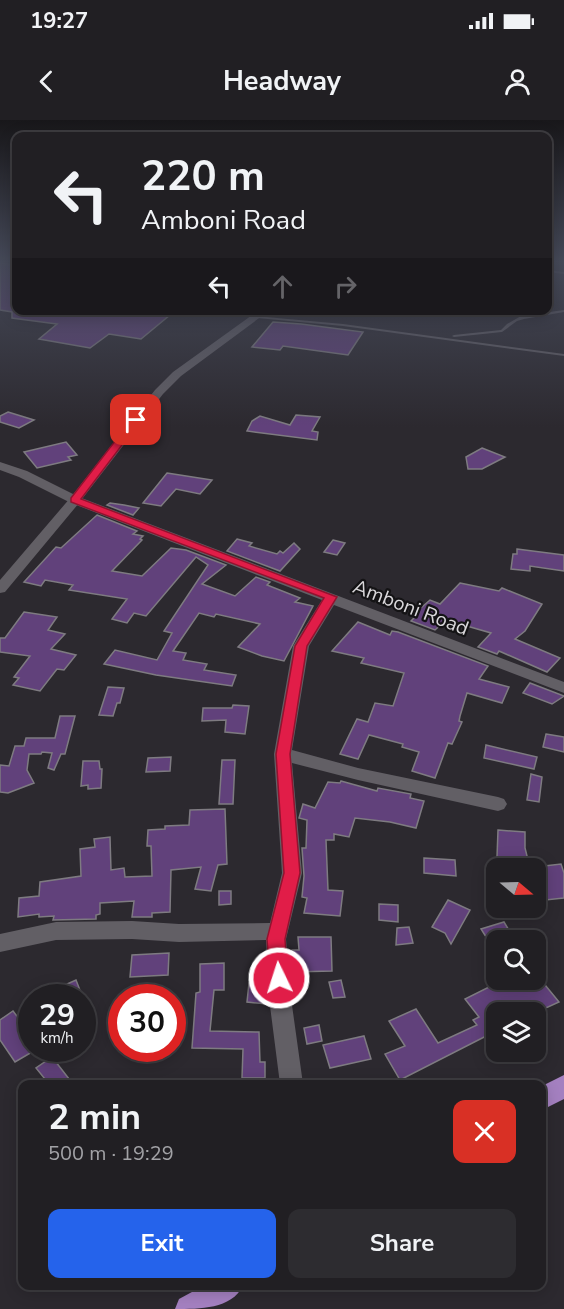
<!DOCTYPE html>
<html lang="en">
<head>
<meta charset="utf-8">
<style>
  :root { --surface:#211f23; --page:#2d2c30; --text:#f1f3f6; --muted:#a2a2a6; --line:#3e3d41; --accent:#2563eb }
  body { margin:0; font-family:"Nunito Sans",sans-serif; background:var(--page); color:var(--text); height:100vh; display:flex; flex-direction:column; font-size:22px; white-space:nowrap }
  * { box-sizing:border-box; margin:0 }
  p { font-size:20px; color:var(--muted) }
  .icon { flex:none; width:33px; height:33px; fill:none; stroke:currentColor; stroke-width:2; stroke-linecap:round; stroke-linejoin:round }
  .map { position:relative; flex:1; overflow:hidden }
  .drawer { position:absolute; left:18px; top:960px; width:528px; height:210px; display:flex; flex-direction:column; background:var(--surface); border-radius:12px; box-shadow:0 3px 15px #0003,0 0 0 2px var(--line) }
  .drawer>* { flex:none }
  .top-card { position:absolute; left:12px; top:12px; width:540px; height:183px; border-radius:12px; box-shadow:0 3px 15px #0003,0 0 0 2px var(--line); background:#211f23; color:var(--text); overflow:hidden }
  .needle { width:39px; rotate:109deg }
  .fabs { position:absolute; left:486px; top:738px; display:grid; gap:12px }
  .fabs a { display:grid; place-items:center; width:60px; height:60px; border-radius:12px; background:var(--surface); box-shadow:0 3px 15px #0003,0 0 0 2px var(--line); font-size:30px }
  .speed { position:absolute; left:18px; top:864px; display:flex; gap:12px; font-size:30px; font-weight:700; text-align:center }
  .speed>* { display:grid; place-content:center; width:78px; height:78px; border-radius:50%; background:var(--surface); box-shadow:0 3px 15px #0003,0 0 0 2px var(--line); line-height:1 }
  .speed small { font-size:15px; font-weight:400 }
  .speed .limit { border:9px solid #d22; background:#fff; color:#111 }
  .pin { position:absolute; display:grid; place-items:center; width:51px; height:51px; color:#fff; margin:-26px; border-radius:12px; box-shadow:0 3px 9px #0006 }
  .me { position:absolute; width:66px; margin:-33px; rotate:356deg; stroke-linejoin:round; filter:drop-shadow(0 0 4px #0008) }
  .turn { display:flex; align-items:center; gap:21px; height:126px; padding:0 30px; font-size:27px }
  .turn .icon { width:78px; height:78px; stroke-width:2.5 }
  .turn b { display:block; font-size:42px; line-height:51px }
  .lanes { display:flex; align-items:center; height:57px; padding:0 30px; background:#0003; justify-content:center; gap:30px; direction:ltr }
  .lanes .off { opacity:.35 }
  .round { display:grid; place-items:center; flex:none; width:63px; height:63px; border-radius:12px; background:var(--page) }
  .summary { display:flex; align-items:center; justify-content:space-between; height:102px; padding:0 30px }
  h1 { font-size:36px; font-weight:700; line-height:45px }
  .button { display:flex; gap:12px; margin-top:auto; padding:12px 30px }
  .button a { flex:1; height:69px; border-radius:12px; background:var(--accent); color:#fff; font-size:24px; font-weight:700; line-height:69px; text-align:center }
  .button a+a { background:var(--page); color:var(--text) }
  .status { display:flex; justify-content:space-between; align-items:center; height:42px; padding:0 30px; background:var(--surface); direction:ltr }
  .status svg { height:16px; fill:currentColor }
  header { display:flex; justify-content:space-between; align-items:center; height:78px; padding:0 30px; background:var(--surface); font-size:27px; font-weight:700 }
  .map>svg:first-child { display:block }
</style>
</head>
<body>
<div class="status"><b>19:27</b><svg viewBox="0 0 49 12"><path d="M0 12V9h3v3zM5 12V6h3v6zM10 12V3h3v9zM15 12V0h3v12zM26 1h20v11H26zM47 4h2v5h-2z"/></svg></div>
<header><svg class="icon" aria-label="back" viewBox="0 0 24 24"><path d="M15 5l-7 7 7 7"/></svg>Headway<svg class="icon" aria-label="person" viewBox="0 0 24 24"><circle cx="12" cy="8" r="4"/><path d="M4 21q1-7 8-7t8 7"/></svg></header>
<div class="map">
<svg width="564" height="1189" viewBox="0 0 564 1189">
  <rect width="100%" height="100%" fill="#2c292f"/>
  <g fill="#61417b" stroke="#7e7b81" stroke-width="1.5">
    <polygon points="0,143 16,145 16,190 176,190 141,219 109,214 90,228 39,219 57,204 12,198 12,192 0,190"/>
    <polygon points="273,202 301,204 363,212 348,235 283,226 280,230 252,227"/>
    <polygon points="8,292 34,300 19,308 0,302 0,296"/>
    <polygon points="296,295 320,297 312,311 318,312 317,320 247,311 252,301 260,296 290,305"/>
    <polygon points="66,322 77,335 68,337 71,340 37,348 24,332"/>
    <polygon points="482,328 505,337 482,349 468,349 466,337"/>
    <polygon points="167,353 212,360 200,374 176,369 161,386 143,383"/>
    <polygon points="110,383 124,385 139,388 133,395 107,385"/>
    <polygon points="97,395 137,411 133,414 143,416 140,419 142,420 112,451 142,456 171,428 186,430 226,445 202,464 235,476 256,457 270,462 267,465 300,478 295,482 313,486 284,541 262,536 238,527 260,504 216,494 214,497 199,493 173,531 186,533 183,540 207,544 204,550 236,555 232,566 156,555 104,544 115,530 157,540 172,513 164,511 208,445 196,437 146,496 134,493 127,503 112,499 127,479 69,470 73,465 45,460 41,466 24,462 56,427 61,428"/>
    <polygon points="237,419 252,423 249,426 277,434 280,431 283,433 294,423 300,429 280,451 227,431"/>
    <polygon points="333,420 345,423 337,435 324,432"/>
    <polygon points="517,429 564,435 564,451 530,446 530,451 511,449 513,434 517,434"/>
    <polygon points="460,463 499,471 502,468 542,484 525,511 515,519 560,538 547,552 499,531 497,534 478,527 491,513 446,500 435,510 411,501 417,495 414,494 430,480 440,484"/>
    <polygon points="24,492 57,497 48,510 65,514 51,529 76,535 64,550 57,549 40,571 13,565 19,558 14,557 30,536 0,532 0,518 5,518"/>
    <polygon points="358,502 390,515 392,511 398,512 488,546 479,559 509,567 502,583 467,573 460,596 459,601 462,602 452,624 448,623 435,658 412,651 419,632 402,627 403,624 369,615 358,639 340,634 357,599 368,602 375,583 393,586 404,553 361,543 364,538 332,531"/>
    <polygon points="530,563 564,576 552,584 523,573"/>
    <polygon points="108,567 124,568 120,583 117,583 113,596 99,595"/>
    <polygon points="233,585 249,586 245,614 225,612 226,600 202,601 203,588 232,588"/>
    <polygon points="60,596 75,596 65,634 61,634 54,650 48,648 52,633 42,632 41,634 29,634 27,650 34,663 8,673 0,672 0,645 9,646 15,626 24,626 26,618 55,618"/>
    <polygon points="546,614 564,617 564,632 543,627"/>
    <polygon points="486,625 537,637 534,649 484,638"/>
    <polygon points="171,637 170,651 146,652 148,638"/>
    <polygon points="222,640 235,640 233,684 219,684"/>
    <polygon points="83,641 99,641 100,649 102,649 101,668 88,669 88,665 81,666"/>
    <polygon points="531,654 542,657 539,682 527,680"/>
    <polygon points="341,661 377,671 378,668 411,674 410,678 424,681 416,708 390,702 355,698 349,717 334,714 334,720 326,720 328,770 343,771 340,796 304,793 307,778 302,777 304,756 302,728 306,728 307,700 299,698 303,684 315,688 328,662 340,663"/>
    <polygon points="225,689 227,744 218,745 211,771 195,769 201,747 171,750 170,792 152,793 152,797 132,797 134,781 100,783 100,794 96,795 96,799 53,800 54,796 39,797 39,794 18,797 19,778 39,776 40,762 81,756 80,729 95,727 94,719 110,717 111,750 124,748 125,757 152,756 151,726 147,726 148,710 165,709 165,706 189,705 190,690"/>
    <polygon points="498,710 525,712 525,728 530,748 500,748 497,737"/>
    <polygon points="424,738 455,740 456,756 424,753"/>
    <polygon points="561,744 564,753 564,778 536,781 536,747"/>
    <polygon points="219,771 231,771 231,784 219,785"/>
    <polygon points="448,780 470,790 451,824 445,813 432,807"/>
    <polygon points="379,784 398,785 398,802 379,800"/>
    <polygon points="504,802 515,820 488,820 481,809"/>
    <polygon points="409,807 413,823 396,825 397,808"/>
    <polygon points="298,817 331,817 332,851 292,852 292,830 299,830"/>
    <polygon points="169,833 168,855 130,857 132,835"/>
    <polygon points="224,843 224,870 214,870 210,911 259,912 260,942 265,942 265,958 242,958 243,929 192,928 196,873 200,872 200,844"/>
    <polygon points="76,860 83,878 36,878"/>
    <polygon points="341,860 345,877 333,878 329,862"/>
    <polygon points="503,860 541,860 559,882 537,892 496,892 496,911 400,960 385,934 405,926 389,901 416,889 438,923 477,905 473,900 479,897 465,879"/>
    <polygon points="249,863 266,864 267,884 247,882"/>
    <polygon points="13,891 32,916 32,932 15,942 0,920 0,900"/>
    <polygon points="319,905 322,921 307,924 304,908"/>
    <polygon points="364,916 371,939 330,948 323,925"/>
    <polygon points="52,937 73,964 49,964 36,948"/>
  </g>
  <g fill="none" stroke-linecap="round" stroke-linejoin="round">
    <g fill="#625f65" fill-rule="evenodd">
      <polygon points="548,150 564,152 564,154 548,152"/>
      <polygon points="564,190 564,192 524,199 517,201 502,212 454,217 452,216 454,215 501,210 507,204 521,196"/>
      <polygon points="255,196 343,204 564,234 564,236 343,206 257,198 255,198"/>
    </g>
    <polygon fill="#625f65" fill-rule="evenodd" points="0,342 27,351 79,377 564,562 564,573 334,485 309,526 292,630 358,648 498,677 504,679 507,684 504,689 498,691 358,660 292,643 302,753 286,819 291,878 303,964 280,964 269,878 266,820 179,822 132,819 56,820 0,832 0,814 56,802 132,801 179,804 270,803 282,753 274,634 293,526 322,480 71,383 19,357 0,350"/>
    <polygon fill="#625f65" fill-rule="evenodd" points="259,190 270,190 181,256 163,274 79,383 5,472 0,473 0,460 71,377 155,270 173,252"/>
    <g fill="#a480c0" fill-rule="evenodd">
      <polygon points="564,955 564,979 542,990 542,966"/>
      <path d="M 203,1166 L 243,1166 C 231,1189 200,1189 175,1189 L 179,1179 Z"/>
    </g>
  </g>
  <linearGradient id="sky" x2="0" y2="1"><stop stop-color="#18171a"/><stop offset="0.46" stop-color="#454958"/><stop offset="1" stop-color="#454958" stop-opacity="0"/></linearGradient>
  <rect width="564" height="307" fill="url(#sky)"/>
  <polygon fill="#e11d48" stroke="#92132f" stroke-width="1.5" points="133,298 141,300 81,379 337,477 307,526 290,634 300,753 285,819 288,858 285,864 279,866 273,864 270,858 267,819 284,753 276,634 295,526 324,478 71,382 71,378"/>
  <g text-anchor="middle" stroke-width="4.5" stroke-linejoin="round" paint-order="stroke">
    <g font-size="20" fill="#d9d7da" stroke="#141315">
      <text transform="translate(411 487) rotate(21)" y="7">Amboni Road</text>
    </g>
  </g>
</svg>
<div class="fabs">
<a><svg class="needle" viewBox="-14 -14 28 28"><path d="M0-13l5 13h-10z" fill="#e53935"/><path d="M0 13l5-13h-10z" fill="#a2a2a6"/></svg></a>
<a><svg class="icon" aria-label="search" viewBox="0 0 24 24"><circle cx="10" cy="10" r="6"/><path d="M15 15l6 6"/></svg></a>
<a><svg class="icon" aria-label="layers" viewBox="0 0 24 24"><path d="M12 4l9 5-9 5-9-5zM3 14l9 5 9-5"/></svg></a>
</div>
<div class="speed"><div>29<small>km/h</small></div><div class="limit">30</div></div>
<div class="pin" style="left:136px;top:300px;background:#d93025"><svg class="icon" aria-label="arrive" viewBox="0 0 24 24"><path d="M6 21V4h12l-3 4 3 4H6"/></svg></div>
<svg class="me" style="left:279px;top:858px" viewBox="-20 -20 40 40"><circle r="17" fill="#e11d48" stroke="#fff" stroke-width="3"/><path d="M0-11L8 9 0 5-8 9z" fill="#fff"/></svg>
<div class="top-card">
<div class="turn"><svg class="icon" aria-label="left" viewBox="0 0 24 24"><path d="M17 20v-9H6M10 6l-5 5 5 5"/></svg><div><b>220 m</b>Amboni Road</div></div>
<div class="lanes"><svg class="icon" aria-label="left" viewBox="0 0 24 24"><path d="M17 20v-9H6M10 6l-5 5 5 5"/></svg><svg class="icon off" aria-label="ahead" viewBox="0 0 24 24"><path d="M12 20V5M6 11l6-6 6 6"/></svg><svg class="icon off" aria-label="right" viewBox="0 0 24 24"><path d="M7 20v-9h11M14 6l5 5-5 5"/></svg></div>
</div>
<section class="drawer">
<div class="summary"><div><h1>2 min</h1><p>500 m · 19:29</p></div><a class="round" style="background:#d93025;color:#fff"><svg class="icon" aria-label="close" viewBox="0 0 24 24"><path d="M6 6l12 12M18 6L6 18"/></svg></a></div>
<div class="button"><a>Exit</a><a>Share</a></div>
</section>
</div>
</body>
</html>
